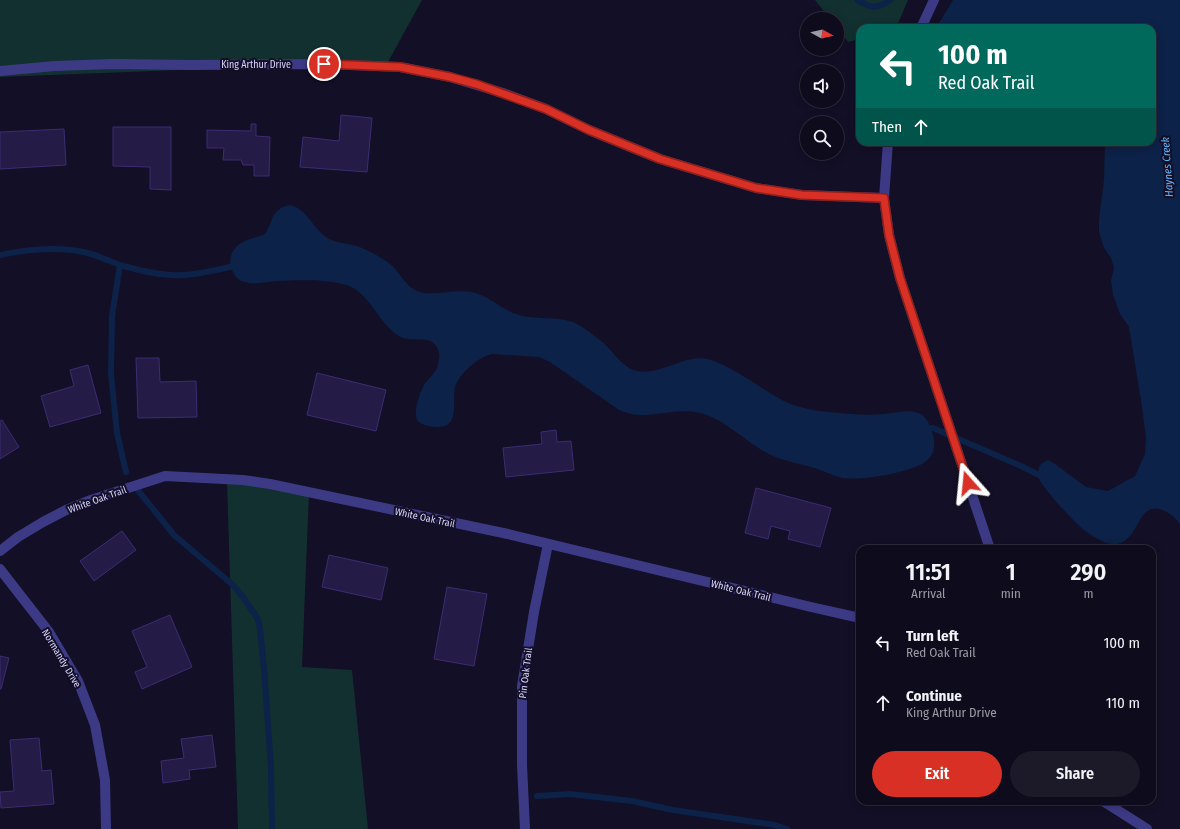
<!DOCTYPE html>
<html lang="en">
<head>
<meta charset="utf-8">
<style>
  :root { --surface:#0e0b1c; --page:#1c1929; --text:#f1f3f6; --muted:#9b9ba3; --line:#2e2b3b; --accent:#d93025 }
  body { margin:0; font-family:"Fira Sans Condensed",sans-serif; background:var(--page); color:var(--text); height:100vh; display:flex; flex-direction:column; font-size:15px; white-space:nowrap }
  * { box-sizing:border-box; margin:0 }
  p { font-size:13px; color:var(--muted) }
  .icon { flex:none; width:22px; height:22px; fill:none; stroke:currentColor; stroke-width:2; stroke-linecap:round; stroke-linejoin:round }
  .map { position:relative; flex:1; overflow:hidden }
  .panel { position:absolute; left:856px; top:545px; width:300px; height:260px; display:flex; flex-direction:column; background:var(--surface); border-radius:12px; box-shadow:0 2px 10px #0003,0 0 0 1px var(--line) }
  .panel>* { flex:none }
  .top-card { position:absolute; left:856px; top:24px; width:300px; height:122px; border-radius:12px; box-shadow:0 2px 10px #0003,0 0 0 1px var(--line); background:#00695c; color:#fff; overflow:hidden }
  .needle { width:26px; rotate:98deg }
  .controls { position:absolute; left:800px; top:12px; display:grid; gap:8px }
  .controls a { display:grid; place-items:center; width:44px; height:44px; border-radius:50%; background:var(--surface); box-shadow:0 2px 10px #0003,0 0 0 1px var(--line); font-size:20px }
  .pin { position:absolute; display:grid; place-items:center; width:34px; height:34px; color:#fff; margin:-17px; border:2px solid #fff; border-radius:50%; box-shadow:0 1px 4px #0007 }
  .me { position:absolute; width:44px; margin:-22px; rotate:342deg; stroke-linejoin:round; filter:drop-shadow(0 0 3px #0008) }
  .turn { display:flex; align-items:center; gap:14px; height:84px; padding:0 16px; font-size:18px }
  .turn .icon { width:52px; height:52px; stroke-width:2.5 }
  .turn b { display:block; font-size:28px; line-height:34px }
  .then { display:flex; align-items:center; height:38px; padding:0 16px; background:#0003; gap:8px; font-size:15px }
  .eta { display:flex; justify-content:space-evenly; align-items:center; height:68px; text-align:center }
  .eta b { font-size:24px; font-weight:600; line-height:28px }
  .action { display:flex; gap:8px; margin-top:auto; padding:8px 16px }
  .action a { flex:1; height:46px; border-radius:24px; background:var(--accent); color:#fff; font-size:16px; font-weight:600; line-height:46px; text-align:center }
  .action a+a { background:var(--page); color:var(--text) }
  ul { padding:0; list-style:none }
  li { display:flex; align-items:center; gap:12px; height:60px; padding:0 16px }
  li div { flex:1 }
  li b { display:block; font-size:15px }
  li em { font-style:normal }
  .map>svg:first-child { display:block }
</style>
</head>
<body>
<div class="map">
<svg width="1180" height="829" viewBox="0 0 1180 829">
  <rect width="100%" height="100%" fill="#130f26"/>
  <g fill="#12302f">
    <polygon points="0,0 422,0 388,62 0,77"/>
    <polygon points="815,0 908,0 896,28 860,28 860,39 848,42 837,27 837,19 830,19"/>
    <polygon points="227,482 309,493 302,667 352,670 368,829 238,829"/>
  </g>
  <g fill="#0c2248">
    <path d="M 953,0 L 1180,0 L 1180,524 C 1174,515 1157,502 1146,512 C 1137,520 1133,542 1116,544 C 1106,545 1096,538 1088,533 C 1078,527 1040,486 1038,476 C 1037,471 1039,468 1041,464 L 1048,460 L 1055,464 L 1086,487 L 1108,491 L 1135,476 L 1145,454 L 1146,438 L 1142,407 L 1129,327 L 1120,314 L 1113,295 L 1111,280 L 1114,268 L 1111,258 L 1104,248 L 1099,232 L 1099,219 L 1104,180 L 1105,142 L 1152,142 L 1152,28 L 936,28 Z"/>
    <path d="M 290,205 C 307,209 312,227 326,237 C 334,243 347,243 357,246 C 368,250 381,257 390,264 C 400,272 405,286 417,291 C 430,297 454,289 471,292 C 489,295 501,310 519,315 C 536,320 556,316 573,322 C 582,326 592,334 600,340 C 612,349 622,368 637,371 C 663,376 686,352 711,360 C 735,368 760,388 782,400 C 803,411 828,412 851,414 C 862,415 873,415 884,414 C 899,413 919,405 928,422 C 936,437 939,455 922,464 C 905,473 861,481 842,478 C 831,475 822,470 811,467 C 796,463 779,460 765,452 C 744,440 724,419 700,413 C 680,408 661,415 641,415 C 633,415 626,413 619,410 L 550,362 L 539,357 L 492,354 C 478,357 460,373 455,387 C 452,400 460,427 439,427 C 432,427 424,426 419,422 C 411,416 420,392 424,385 C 428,379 434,374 437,368 C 438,363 440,358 439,353 C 434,331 414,345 399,336 C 380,324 374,302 355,289 C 339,278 295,280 275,281 C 266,282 254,285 245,282 C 238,281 235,276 232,270 C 227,258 233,246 245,241 C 251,238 259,237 265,234 C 274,221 270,209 290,205 Z"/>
  </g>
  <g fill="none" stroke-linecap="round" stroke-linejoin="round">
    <g stroke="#0c2248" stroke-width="6">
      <path d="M 857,0 C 871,8 876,10 890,0"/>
      <path d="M 0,255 C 28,249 60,246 88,253 C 99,256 109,261 120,265 C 137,270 154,274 171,275 C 187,277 222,269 238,265"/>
      <polyline points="120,265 112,316 111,374 117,433 126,472"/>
      <polyline points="923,429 933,428 1021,466 1043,477"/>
      <polyline points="137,489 174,535 233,585 243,597 258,619 260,629 264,669 271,767 272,829"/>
      <polyline points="537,796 570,794 632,801 673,810 775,825 787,829"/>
    </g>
  </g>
  <g fill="#241b47" stroke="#3b2d73">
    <polygon points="341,115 372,118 367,172 300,167 303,137 339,141"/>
    <polygon points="251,124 256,124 256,136 270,137 269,176 254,176 254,165 243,165 241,160 223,160 224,148 207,148 207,130 251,131"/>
    <polygon points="113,127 171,127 171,190 150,189 150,167 113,166"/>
    <polygon points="64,129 66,165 0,169 0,132"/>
    <polygon points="136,358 159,358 160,382 196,381 197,417 138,418"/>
    <polygon points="88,365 101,413 50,427 41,396 74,386 70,370"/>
    <polygon points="317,373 386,390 376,431 307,415"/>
    <polygon points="2,420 19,447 0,459 0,421"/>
    <polygon points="556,430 557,442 571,441 574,470 506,477 503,448 542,444 541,432"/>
    <polygon points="756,488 831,508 820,547 788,539 790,531 771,526 768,539 745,533"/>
    <polygon points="122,531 136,550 94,581 80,561"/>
    <polygon points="329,555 388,568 381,600 322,587"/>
    <polygon points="447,587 487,594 474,666 434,659"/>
    <polygon points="170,615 192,667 142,689 135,672 147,667 132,631"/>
    <polygon points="0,656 9,658 1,689 0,689"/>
    <polygon points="212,735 216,767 189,770 190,779 163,783 161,761 184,758 181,739"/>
    <polygon points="39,738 42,771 51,770 54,804 1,808 0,792 14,791 10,740"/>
  </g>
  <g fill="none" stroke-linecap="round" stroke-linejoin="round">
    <g stroke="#3d3a85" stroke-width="10">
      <polyline points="921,28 934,0"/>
      <polyline points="0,71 55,66 111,64 191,65 324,64 400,67 450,77 503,93 546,109 589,130 660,159 756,188 802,195 884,198"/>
      <polyline points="888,142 884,198 889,235 900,278 990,549"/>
      <polyline points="0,551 18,537 43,522 66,510 91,500 165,476 243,480 270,484 508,534 811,607 860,618"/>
      <polyline points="0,569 49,632 78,681 95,725 105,780 106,829"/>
      <polyline points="1103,801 1147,829"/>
      <polyline points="525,829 522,765 522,686 534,612 548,544"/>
    </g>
  </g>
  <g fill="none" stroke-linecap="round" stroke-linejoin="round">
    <g stroke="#8d1f18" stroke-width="10">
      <polyline id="route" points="324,64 400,67 450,77 476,84 546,109 589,130 660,159 756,188 802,195 884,198 889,235 900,278 968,483"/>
    </g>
    <use href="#route" stroke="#d93025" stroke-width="7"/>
  </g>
  <g text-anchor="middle" stroke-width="4" stroke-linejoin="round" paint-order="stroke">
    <g font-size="10" fill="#d9d4ff" stroke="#130f26">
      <text x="256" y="68">King Arthur Drive</text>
      <text transform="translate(97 499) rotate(-20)" y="4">White Oak Trail</text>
      <text transform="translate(425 517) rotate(12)" y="4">White Oak Trail</text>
      <text transform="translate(741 590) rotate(14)" y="4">White Oak Trail</text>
      <text transform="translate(62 658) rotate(59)" y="4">Normandy Drive</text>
      <text transform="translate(525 673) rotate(-83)" y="4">Pin Oak Trail</text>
    </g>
    <g font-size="11" font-style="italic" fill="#62b6ff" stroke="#130f26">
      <text transform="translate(1167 167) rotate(-94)" y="4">Haynes Creek</text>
    </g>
  </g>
</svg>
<div class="controls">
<a><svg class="needle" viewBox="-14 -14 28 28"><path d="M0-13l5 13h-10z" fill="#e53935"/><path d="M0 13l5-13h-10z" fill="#9b9ba3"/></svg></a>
<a><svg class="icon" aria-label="sound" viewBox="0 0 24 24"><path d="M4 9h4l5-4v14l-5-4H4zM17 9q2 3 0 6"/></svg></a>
<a><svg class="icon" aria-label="search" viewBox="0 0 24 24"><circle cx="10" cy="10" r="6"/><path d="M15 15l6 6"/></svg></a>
</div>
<div class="pin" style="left:324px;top:64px;background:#d93025"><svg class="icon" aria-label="arrive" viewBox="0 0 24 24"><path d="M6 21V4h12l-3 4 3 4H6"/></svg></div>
<svg class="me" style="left:968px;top:483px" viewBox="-20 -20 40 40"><path d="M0-17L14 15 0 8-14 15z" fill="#d93025" stroke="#fff" stroke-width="4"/></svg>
<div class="top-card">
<div class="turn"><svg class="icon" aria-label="left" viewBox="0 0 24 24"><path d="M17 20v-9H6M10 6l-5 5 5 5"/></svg><div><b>100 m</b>Red Oak Trail</div></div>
<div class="then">Then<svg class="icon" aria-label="ahead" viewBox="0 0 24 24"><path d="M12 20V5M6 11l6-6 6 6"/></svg></div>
</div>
<section class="panel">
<div class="eta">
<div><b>11:51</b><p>Arrival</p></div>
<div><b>1</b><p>min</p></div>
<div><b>290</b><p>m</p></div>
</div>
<ul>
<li><svg class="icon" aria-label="left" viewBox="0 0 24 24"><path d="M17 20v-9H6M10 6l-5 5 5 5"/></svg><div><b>Turn left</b><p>Red Oak Trail</p></div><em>100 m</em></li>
<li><svg class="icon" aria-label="ahead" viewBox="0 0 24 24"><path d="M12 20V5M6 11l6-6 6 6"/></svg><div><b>Continue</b><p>King Arthur Drive</p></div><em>110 m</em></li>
</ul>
<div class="action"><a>Exit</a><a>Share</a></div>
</section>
</div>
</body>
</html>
